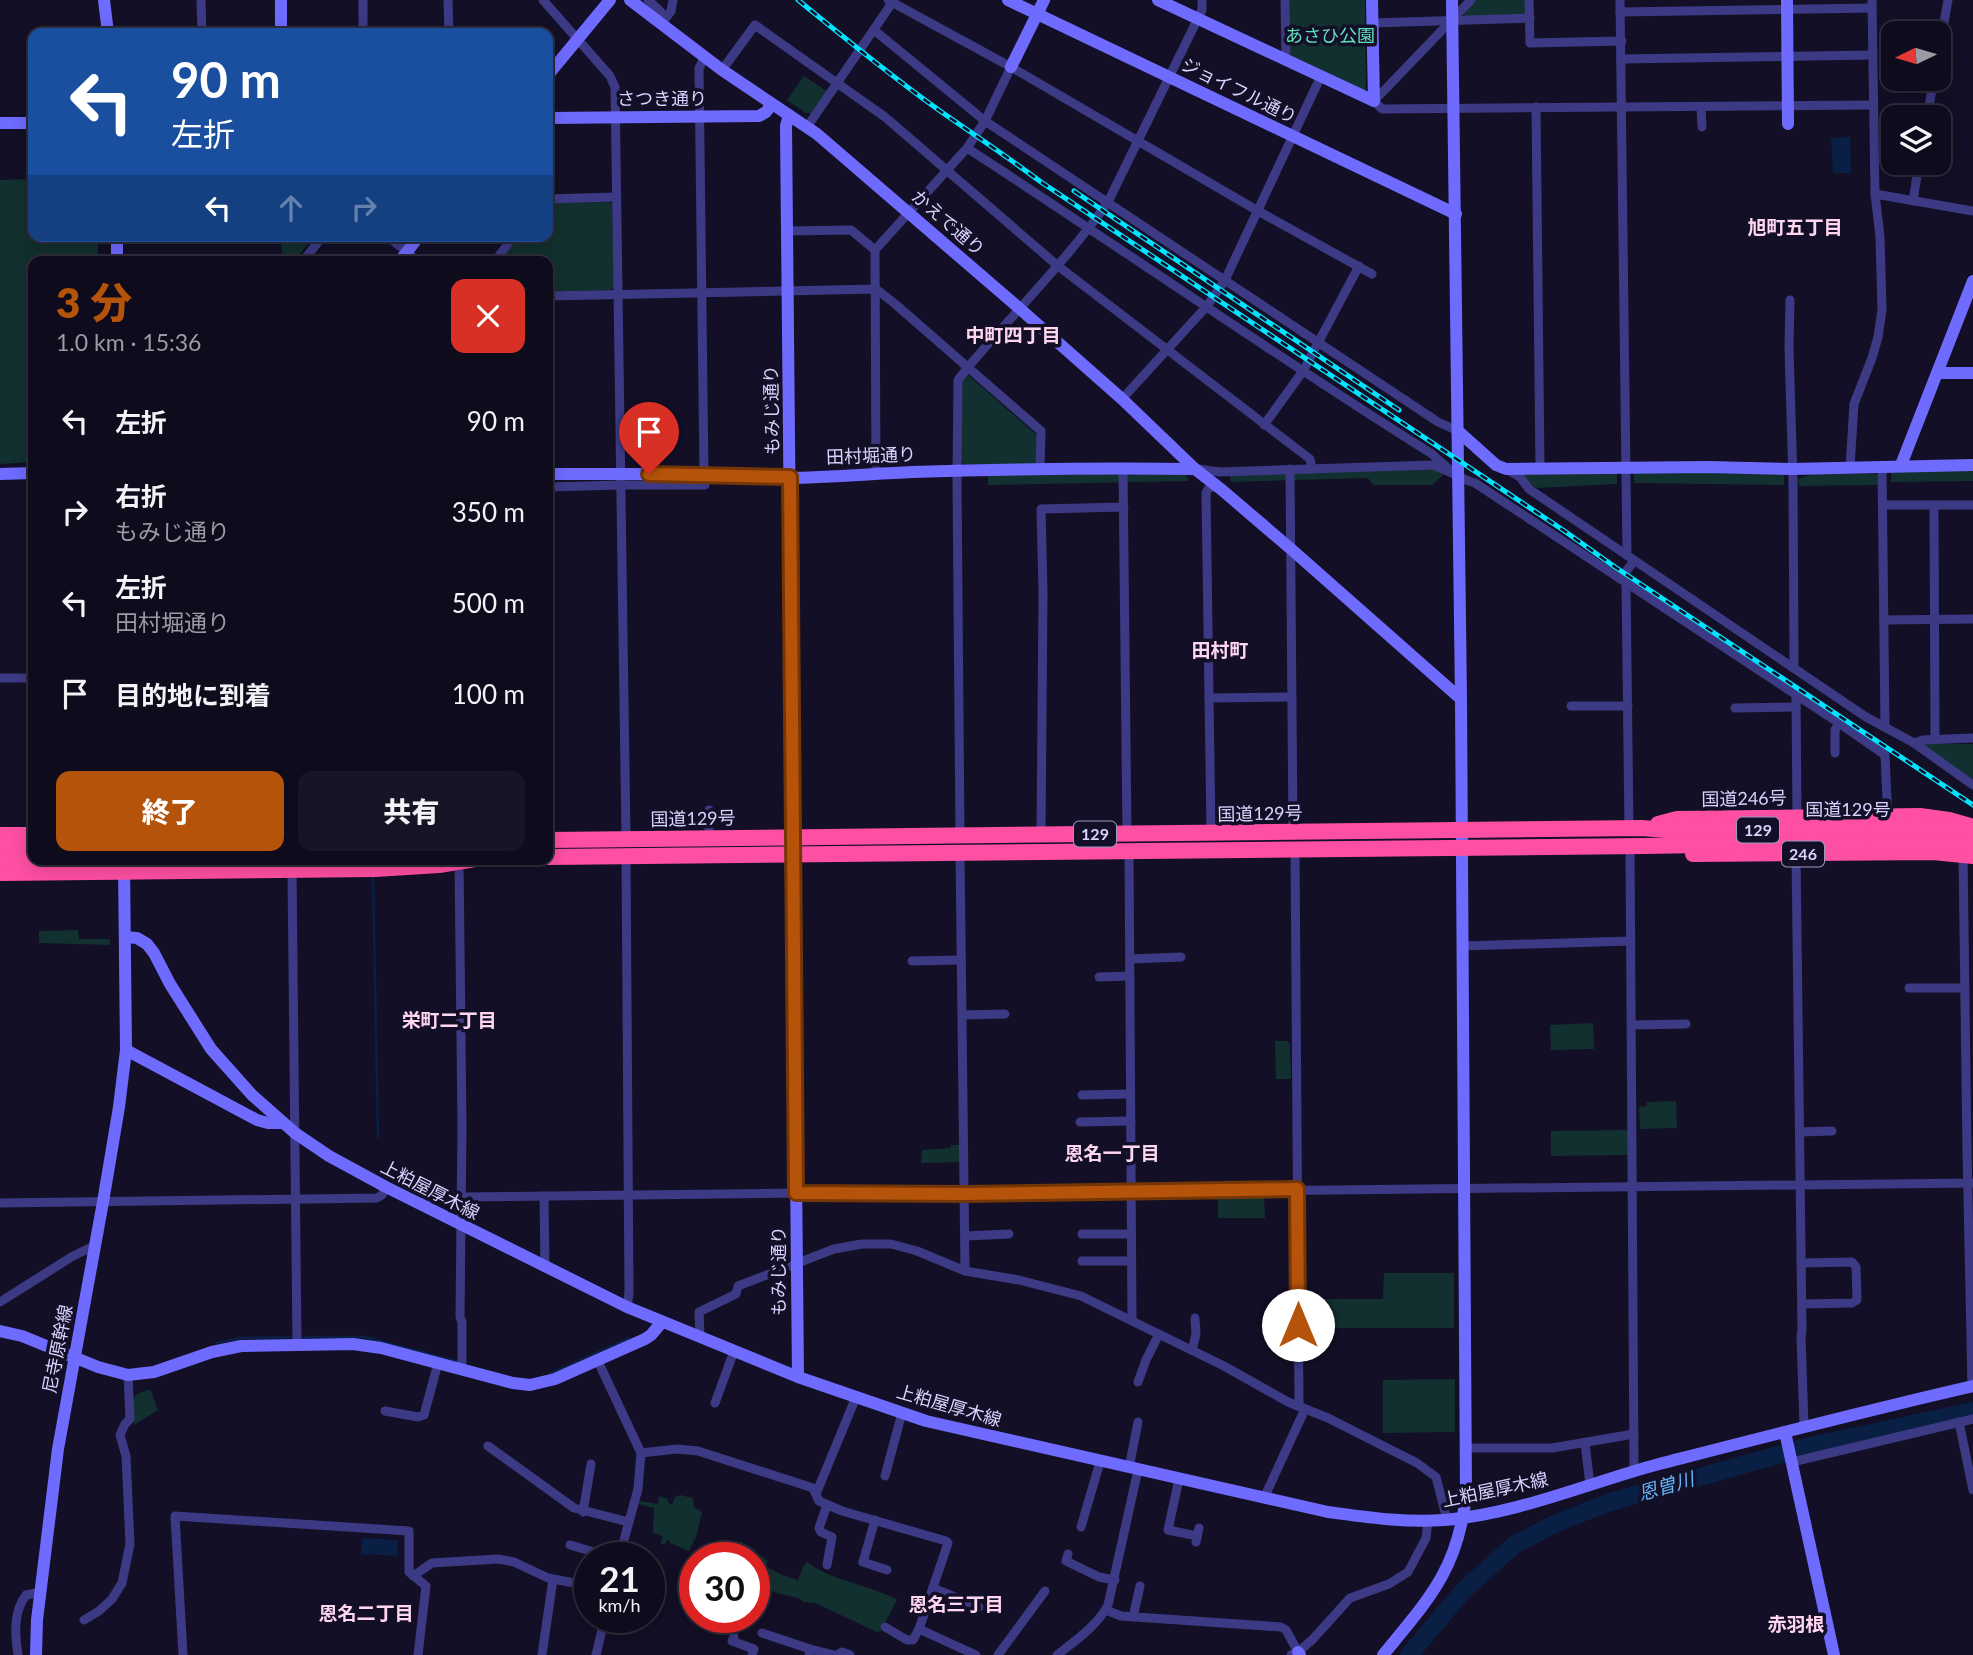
<!DOCTYPE html>
<html lang="ja">
<head>
<meta charset="utf-8">
<style>
  :root { --surface:#0e0b1c; --page:#171425; --text:#f1f3f6; --muted:#9b9ba3; --line:#2e2b3b; --accent:#b45309 }
  body { margin:0; font-family:Lato,"Noto Sans JP",sans-serif; background:var(--page); color:var(--text); height:100vh; display:flex; flex-direction:column; font-size:26px; white-space:nowrap }
  * { box-sizing:border-box; margin:0 }
  p { font-size:23px; color:var(--muted) }
  .icon { flex:none; width:38px; height:38px; fill:none; stroke:currentColor; stroke-width:2; stroke-linecap:round; stroke-linejoin:round }
  .map { position:relative; flex:1; overflow:hidden }
  .details { position:absolute; left:28px; top:256px; width:525px; height:609px; display:flex; flex-direction:column; background:var(--surface); border-radius:14px; box-shadow:0 4px 18px #0003,0 0 0 2px var(--line) }
  .details>* { flex:none }
  .guide { position:absolute; left:28px; top:28px; width:525px; height:214px; border-radius:14px; box-shadow:0 4px 18px #0003,0 0 0 2px var(--line); background:#1a4fa0; color:#fff; overflow:hidden }
  .needle { width:46px; rotate:265deg }
  .fabs { position:absolute; left:1881px; top:21px; display:grid; gap:14px }
  .fabs a { display:grid; place-items:center; width:70px; height:70px; border-radius:14px; background:var(--surface); box-shadow:0 4px 18px #0003,0 0 0 2px var(--line); font-size:35px }
  .speed { position:absolute; left:574px; top:1542px; display:flex; gap:14px; font-size:35px; font-weight:700; text-align:center }
  .speed>* { display:grid; place-content:center; width:91px; height:91px; border-radius:50%; background:var(--surface); box-shadow:0 4px 18px #0003,0 0 0 2px var(--line); line-height:1 }
  .speed small { font-size:18px; font-weight:400 }
  .speed .limit { border:10px solid #d22; background:#fff; color:#111 }
  .pin { position:absolute; display:grid; place-items:center; width:60px; height:60px; color:#fff; margin:-72px -30px; border-radius:50% 50% 50% 0; rotate:-45deg; box-shadow:0 0 7px #0007 }
  .pin .icon { rotate:45deg }
  .me { position:absolute; width:77px; margin:-38px; rotate:0deg; stroke-linejoin:round; filter:drop-shadow(0 0 5px #0008) }
  .turn { display:flex; align-items:center; gap:24px; height:147px; padding:0 28px; font-size:32px }
  .turn .icon { width:91px; height:91px; stroke-width:2.5 }
  .turn b { display:block; font-size:49px; line-height:60px }
  .lanes { display:flex; align-items:center; height:66px; padding:0 28px; background:#0003; justify-content:center; gap:35px; direction:ltr }
  .lanes .off { opacity:.35 }
  .round { display:grid; place-items:center; flex:none; width:74px; height:74px; border-radius:14px; background:var(--page) }
  .summary { display:flex; align-items:center; justify-content:space-between; height:119px; padding:0 28px }
  h1 { font-size:42px; font-weight:800; line-height:52px; color:var(--accent) }
  .button { display:flex; gap:14px; margin-top:auto; padding:14px 28px }
  .button a { flex:1; height:80px; border-radius:14px; background:var(--accent); color:#fff; font-size:28px; font-weight:800; line-height:80px; text-align:center }
  .button a+a { background:var(--page); color:var(--text) }
  ul { padding:0; list-style:none }
  li { display:flex; align-items:center; gap:21px; height:91px; padding:0 28px }
  li div { flex:1 }
  li b { display:block; font-size:26px }
  li em { font-style:normal }
  .map>svg:first-child { display:block }
</style>
</head>
<body>
<div class="map">
<svg width="1973" height="1655" viewBox="0 0 1973 1655">
  <rect width="100%" height="100%" fill="#130f26"/>
  <g fill="#12302f">
    <polygon points="1289,0 1365,0 1366,92 1291,57 1290,54"/>
    <polygon points="1476,0 1527,0 1525,15 1464,18 1464,13"/>
    <polygon points="804,76 828,92 813,113 806,113 787,100"/>
    <polygon points="33,179 33,236 98,236 98,261 33,261 33,462 0,464 0,180"/>
    <polygon points="610,202 612,204 614,288 611,290 548,292 548,261 500,261 520,236 548,236 548,203"/>
    <polygon points="281,236 315,236 294,261 282,261"/>
    <polygon points="965,375 968,375 1037,435 1037,461 1035,464 964,464 962,462 960,382"/>
    <polygon points="1617,468 1617,484 1536,488 1524,479 1523,471"/>
    <polygon points="1437,469 1445,473 1432,485 1373,485 1368,478 1231,482 1229,473"/>
    <polygon points="1973,470 1973,481 1891,482 1891,471"/>
    <polygon points="1634,471 1784,474 1784,485 1634,483"/>
    <polygon points="1185,473 1189,481 988,485 988,475"/>
    <polygon points="1812,474 1875,474 1880,476 1879,485 1799,486 1798,479"/>
    <polygon points="1925,744 1973,744 1973,779 1924,748"/>
    <polygon points="78,930 79,939 110,939 110,945 39,943 39,931"/>
    <polygon points="1593,1023 1594,1049 1551,1050 1550,1025"/>
    <polygon points="1275,1041 1287,1041 1290,1044 1291,1079 1276,1079"/>
    <polygon points="1676,1101 1677,1128 1640,1129 1639,1107 1647,1106 1647,1102"/>
    <polygon points="1628,1130 1628,1155 1551,1156 1551,1131"/>
    <polygon points="951,1145 959,1145 959,1162 921,1163 922,1150 951,1148"/>
    <polygon points="1218,1195 1264,1195 1265,1218 1218,1218"/>
    <polygon points="1384,1273 1454,1273 1454,1328 1302,1328 1302,1299 1383,1299"/>
    <polygon points="1455,1379 1455,1432 1383,1433 1383,1380"/>
    <polygon points="150,1389 158,1410 134,1425 133,1399 137,1394"/>
    <polygon points="680,1495 693,1498 694,1507 702,1512 696,1537 689,1551 670,1543 670,1541 667,1540 665,1545 660,1543 663,1537 653,1532 654,1508 638,1504 639,1501 658,1504 659,1496 668,1499 668,1502 672,1505 675,1497"/>
    <path d="M 740,1541 L 756,1550 L 755,1552 L 767,1560 L 767,1567 L 782,1575 L 798,1580 L 803,1567 L 807,1562 C 828,1579 870,1586 897,1599 L 881,1631 L 877,1632 L 815,1603 L 804,1602 L 798,1598 L 780,1594 L 754,1583 L 754,1558 L 731,1558 Z"/>
  </g>
  <g fill="#0a1f44">
    <polygon points="1850,137 1851,173 1833,173 1831,138"/>
    <polygon points="362,1538 398,1540 397,1556 361,1554"/>
  </g>
  <g fill="none" stroke-linecap="round" stroke-linejoin="round">
    <g stroke="#0a1f44" stroke-width="2.5">
      <polyline points="373,877 378,1137"/>
      <polyline points="302,1337 365,1337 459,1362"/>
      <polyline points="216,1343 240,1338 293,1337"/>
      <polyline points="550,1374 629,1338"/>
    </g>
    <polyline stroke="#0a1f44" stroke-width="18" points="1409,1655 1463,1591 1514,1545 1554,1524 1607,1503 1810,1446 1973,1411"/>
    <g stroke="#3d3a85" stroke-width="9">
      <polyline points="201,0 202,33"/>
      <polyline points="363,0 363,33"/>
      <polyline points="448,0 449,33"/>
      <polyline points="543,0 610,76 615,87 626,839"/>
      <polyline points="648,0 661,12 661,16 657,22"/>
      <polyline points="888,0 1011,67 1258,211 1372,274"/>
      <polyline points="1285,0 1286,60"/>
      <polyline points="1471,0 1374,101 1382,109 1873,105"/>
      <polyline points="1529,0 1530,43 1622,41"/>
      <polyline points="1620,0 1627,555"/>
      <polyline points="1620,12 1872,8"/>
      <polyline points="662,23 671,11 673,0"/>
      <polyline points="1373,23 1530,18"/>
      <polyline points="874,30 985,121 1438,422 1458,431"/>
      <polyline points="1939,50 1948,0"/>
      <polyline points="1621,59 1873,55"/>
      <polyline points="722,70 755,25 885,117 1058,266 1310,459 1312,469"/>
      <polyline points="1536,107 1540,467"/>
      <polyline points="1701,107 1702,127"/>
      <polyline points="1927,117 1934,79"/>
      <polyline points="807,127 894,0"/>
      <path d="M 967,148 C 1123,249 1275,356 1432,454 L 1449,469"/>
      <polyline points="1875,194 1973,211"/>
      <polyline points="548,199 616,197"/>
      <polyline points="1913,201 1919,163"/>
      <polyline points="787,231 851,230 875,250"/>
      <polyline points="387,236 418,261"/>
      <polyline points="303,261 323,236"/>
      <polyline points="495,261 514,236"/>
      <polyline points="548,296 876,289 894,303 1041,431 1040,470"/>
      <polyline points="1790,300 1789,348 1793,481 1794,667"/>
      <polyline points="1122,399 1207,306 1225,280 1321,76"/>
      <polyline points="1264,425 1303,371 1359,266"/>
      <polyline points="1882,466 1885,726"/>
      <polyline points="1850,467 1854,404 1872,358 1878,337 1882,310 1880,237 1875,194 1872,0"/>
      <polyline points="1123,469 1127,834"/>
      <path d="M 1197,469 L 1220,472 L 1433,465 C 1448,470 1460,479 1475,483 L 1839,723 L 1885,755 L 1888,821"/>
      <polyline points="1290,469 1293,833"/>
      <polyline points="1508,470 1520,477 1529,489 1866,717 1914,743 1973,785"/>
      <polyline points="704,474 699,68 705,57"/>
      <polyline points="876,474 875,250 967,148 985,121 1011,67"/>
      <polyline points="548,487 621,485 705,485"/>
      <polyline points="1883,505 1973,505"/>
      <polyline points="1934,505 1935,739"/>
      <polyline points="1620,579 1634,561"/>
      <polyline points="1626,584 1629,829"/>
      <polyline points="1884,620 1973,619"/>
      <polyline points="0,678 33,678"/>
      <polyline points="1796,695 1797,817"/>
      <polyline points="1209,698 1292,697"/>
      <polyline points="1571,706 1628,706"/>
      <polyline points="1735,708 1796,707"/>
      <polyline points="1914,743 1923,740 1973,738"/>
      <polyline points="1835,753 1835,730 1839,723"/>
      <polyline points="709,810 709,839"/>
      <polyline points="1211,833 1206,493 1208,489 1215,485"/>
      <polyline points="1041,835 1043,593 1041,509 1124,507"/>
      <path d="M 960,836 L 957,478 L 958,380 L 968,367 C 1015,312 1066,261 1108,202 L 1202,10 L 1202,0"/>
      <polyline points="1630,846 1634,1471"/>
      <polyline points="1295,849 1299,1406"/>
      <polyline points="1129,851 1132,1320"/>
      <polyline points="960,853 965,1271"/>
      <polyline points="1796,854 1802,1331 1801,1336 1804,1426"/>
      <polyline points="1963,854 1967,1150 1972,1386"/>
      <polyline points="626,856 629,1293 627,1307"/>
      <polyline points="459,859 462,1127 460,1317 462,1322 462,1370"/>
      <polyline points="292,870 297,1344"/>
      <polyline points="1462,946 1631,941"/>
      <polyline points="1130,959 1181,957"/>
      <polyline points="912,961 961,960"/>
      <polyline points="1099,977 1130,976"/>
      <polyline points="1909,988 1964,988"/>
      <polyline points="962,1015 1005,1014"/>
      <polyline points="1632,1025 1686,1024"/>
      <polyline points="1082,1095 1130,1094"/>
      <polyline points="1080,1122 1131,1121"/>
      <polyline points="1800,1132 1832,1131"/>
      <polyline points="544,1196 545,1268"/>
      <polyline points="0,1203 377,1198 382,1195 386,1187"/>
      <polyline points="421,1205 429,1198 461,1197 796,1193 964,1194 1973,1183"/>
      <polyline points="1082,1234 1131,1234"/>
      <polyline points="965,1236 1009,1234"/>
      <polyline points="1082,1261 1131,1261"/>
      <polyline points="1801,1263 1852,1262 1856,1267 1857,1300 1852,1303 1802,1304"/>
      <polyline points="0,1302 73,1256 96,1245"/>
      <polyline points="700,1338 699,1312 736,1294 738,1286 834,1249 862,1244 891,1244 917,1251 965,1271 1019,1280 1081,1296 1224,1366 1288,1402 1328,1418 1417,1463 1436,1477 1447,1520"/>
      <polyline points="1192,1350 1196,1334 1195,1318"/>
      <polyline points="597,1359 641,1453 638,1489 619,1558"/>
      <polyline points="1138,1382 1146,1360 1159,1334"/>
      <polyline points="715,1403 734,1351"/>
      <polyline points="385,1411 418,1417 424,1415 438,1363"/>
      <polyline points="1959,1422 1973,1490"/>
      <polyline points="1585,1443 1590,1485"/>
      <polyline points="488,1446 574,1508 629,1522"/>
      <polyline points="1466,1448 1552,1448 1634,1434"/>
      <polyline points="641,1453 677,1449 698,1451 813,1488 819,1501 842,1511 946,1541 948,1543 919,1629 976,1655"/>
      <polyline points="1792,1462 1973,1419"/>
      <polyline points="1129,1468 1138,1422"/>
      <polyline points="885,1476 902,1413"/>
      <polyline points="1179,1479 1168,1530 1197,1536"/>
      <polyline points="816,1494 856,1397"/>
      <polyline points="1264,1498 1305,1409"/>
      <polyline points="583,1512 591,1464"/>
      <polyline points="875,1520 863,1562 887,1570"/>
      <polyline points="1081,1527 1100,1462"/>
      <polyline points="1196,1542 1199,1528"/>
      <polyline points="570,1545 615,1558"/>
      <polyline points="1068,1554 1066,1561 1099,1577 1115,1580"/>
      <polyline points="827,1565 832,1537 821,1532 819,1528 827,1505"/>
      <polyline points="413,1576 432,1563 498,1559 514,1562 548,1578 590,1586"/>
      <polyline points="933,1588 979,1607"/>
      <polyline points="1106,1610 1121,1616 1281,1627 1286,1630 1298,1652"/>
      <polyline points="1133,1617 1140,1586"/>
      <polyline points="84,1620 99,1611 112,1599 122,1583 130,1544 126,1456 120,1435 125,1424 130,1419 128,1375"/>
      <polyline points="885,1627 907,1640 913,1640 919,1629"/>
      <polyline points="762,1633 810,1649 809,1655"/>
      <polyline points="734,1637 732,1641 754,1649 752,1655"/>
      <polyline points="810,1649 834,1655"/>
      <path d="M 18,1655 C 15,1635 13,1612 26,1595 L 40,1592"/>
      <polyline points="183,1655 175,1516 409,1531 409,1572 426,1586 418,1655"/>
      <polyline points="542,1655 553,1579"/>
      <polyline points="596,1655 605,1617"/>
      <polyline points="837,1655 842,1652 850,1655"/>
      <polyline points="998,1655 1045,1591"/>
      <path d="M 1057,1655 C 1075,1641 1098,1625 1108,1605 L 1138,1470"/>
      <polyline points="1291,1655 1298,1652 1313,1639 1350,1598 1389,1584 1408,1572 1426,1538 1428,1521"/>
    </g>
    <g stroke="#6f6bff" stroke-width="12">
      <polyline points="104,0 108,33"/>
      <polyline points="630,0 722,70 817,134 1019,308 1122,399 1195,469 1222,490 1291,549 1461,699"/>
      <polyline points="1008,0 1456,214"/>
      <polyline points="1158,0 1374,101 1372,0"/>
      <polyline points="1787,0 1788,124"/>
      <polyline points="281,33 281,0"/>
      <polyline points="1011,67 1044,0"/>
      <polyline points="548,75 610,0"/>
      <polyline points="789,115 786,126 798,1377"/>
      <polyline points="548,118 759,116 766,112 772,104"/>
      <polyline points="0,123 33,123"/>
      <polyline points="117,236 117,261"/>
      <polyline points="400,261 419,236"/>
      <polyline points="1938,373 1973,373"/>
      <polyline points="1458,431 1496,465 1506,469 1708,467 1792,469 1973,465"/>
      <polyline points="1901,465 1973,281"/>
      <polyline points="0,474 33,473"/>
      <path d="M 548,474 L 704,474 C 770,483 845,475 912,472 C 1006,469 1101,468 1195,469"/>
      <path d="M 125,937 L 137,938 L 147,944 L 154,953 L 170,984 L 211,1049 L 252,1095 L 295,1133 L 329,1156 L 386,1187 L 627,1307 L 798,1377 L 926,1421 L 1328,1512 C 1366,1517 1405,1523 1444,1520 C 1518,1514 1588,1483 1659,1464 C 1764,1437 1868,1410 1973,1386"/>
      <polyline points="126,1050 257,1120 268,1123 282,1123"/>
      <polyline points="0,1331 22,1336 98,1367 128,1375 154,1372 212,1352 241,1346 353,1344 381,1348 513,1383 530,1385 555,1379 645,1339 651,1335 662,1322"/>
      <polyline points="1785,1432 1834,1655"/>
      <polyline points="1298,1652 1300,1655"/>
      <polyline points="36,1655 37,1620 58,1449 103,1202 119,1107 126,1050 124,865"/>
      <path d="M 1383,1655 C 1428,1600 1458,1570 1466,1495 L 1461,699 L 1452,0"/>
    </g>
    <g stroke="#ff4fa3" stroke-width="16">
      <polyline points="1658,824 1677,819 1920,816 1949,820 1970,826"/>
      <polyline points="0,835 33,835"/>
      <polyline points="548,840 1642,828 1678,831 1875,829"/>
      <polyline points="0,848 33,847"/>
      <polyline points="1693,854 1933,852 1973,856"/>
      <polyline points="548,857 1643,846 1874,842"/>
      <polyline points="0,873 375,869 439,865 475,859"/>
    </g>
    <g stroke="#00e5ff" stroke-width="5">
      <g id="rail">
        <path d="M 798,0 C 846,39 893,78 943,113 C 976,136 1009,158 1041,182 L 1563,530 L 1615,567 L 1973,805"/>
        <polyline points="1074,191 1399,410"/>
      </g>
    </g>
    <use href="#rail" stroke="#130f26" stroke-width="2.5" stroke-dasharray="8" stroke-linecap="butt"/>
    <g stroke="#ff4fa3" stroke-width="16">
      <polyline points="1875,829 1973,828"/>
      <polyline points="1874,842 1973,840"/>
      <polyline points="0,862 294,859"/>
    </g>
  </g>
  <g fill="none" stroke-linecap="round" stroke-linejoin="round">
    <g stroke="#753606" stroke-width="18">
      <polyline id="route" points="649,474 790,477 796,1193 964,1194 1297,1189 1298,1325"/>
    </g>
    <use href="#route" stroke="#b45309" stroke-width="12"/>
  </g>
  <g text-anchor="middle" stroke-width="7" stroke-linejoin="round" paint-order="stroke">
    <g fill="#130f26" stroke="#9e99be" stroke-width="2">
      <rect x="1737" y="817.5" width="42" height="25" rx="5"/>
      <rect x="1074" y="821.5" width="42" height="25" rx="5"/>
      <rect x="1782" y="841.5" width="42" height="25" rx="5"/>
    </g>
    <g font-size="16" font-weight="bold" fill="#d9d4ff">
      <text x="1758" y="836">129</text>
      <text x="1095" y="840">129</text>
      <text x="1803" y="860">246</text>
    </g>
    <g font-size="18" fill="#5fe0c0" stroke="#130f26">
      <text x="1330" y="42">あさひ公園</text>
    </g>
    <g font-size="18" fill="#d9d4ff" stroke="#130f26">
      <text transform="translate(1239 91) rotate(26)" y="6">ジョイフル通り</text>
      <text x="662" y="105">さつき通り</text>
      <text transform="translate(948 223) rotate(41)" y="6">かえで通り</text>
      <text transform="translate(772 410) rotate(-91)" y="6">もみじ通り</text>
      <text transform="translate(871 456) rotate(-2)" y="6">田村堀通り</text>
      <text transform="translate(1744 799) rotate(-1)" y="6">国道246号</text>
      <text x="1848" y="816">国道129号</text>
      <text transform="translate(1260 814) rotate(-1)" y="6">国道129号</text>
      <text transform="translate(693 819) rotate(-1)" y="6">国道129号</text>
      <text transform="translate(430 1190) rotate(27)" y="6">上粕屋厚木線</text>
      <text transform="translate(779 1271) rotate(-90)" y="6">もみじ通り</text>
      <text transform="translate(58 1349) rotate(-79)" y="6">尼寺原幹線</text>
      <text transform="translate(949 1406) rotate(16)" y="6">上粕屋厚木線</text>
      <text transform="translate(1495 1490) rotate(-12)" y="6">上粕屋厚木線</text>
    </g>
    <g font-size="19" font-weight="bold" fill="#ffd6f0" stroke="#130f26">
      <text x="1795" y="234">旭町五丁目</text>
      <text x="1013" y="342">中町四丁目</text>
      <text x="1220" y="657">田村町</text>
      <text x="449" y="1027">栄町二丁目</text>
      <text x="1112" y="1160">恩名一丁目</text>
      <text x="956" y="1611">恩名三丁目</text>
      <text x="366" y="1620">恩名二丁目</text>
      <text x="1796" y="1631">赤羽根</text>
    </g>
    <g font-size="19" font-style="italic" fill="#62b6ff" stroke="#130f26">
      <text transform="translate(1666 1486) rotate(-16)" y="7">恩曽川</text>
    </g>
  </g>
</svg>
<div class="fabs">
<a><svg class="needle" viewBox="-14 -14 28 28"><path d="M0-13l5 13h-10z" fill="#e53935"/><path d="M0 13l5-13h-10z" fill="#9b9ba3"/></svg></a>
<a><svg class="icon" aria-label="layers" viewBox="0 0 24 24"><path d="M12 4l9 5-9 5-9-5zM3 14l9 5 9-5"/></svg></a>
</div>
<div class="speed"><div>21<small>km/h</small></div><div class="limit">30</div></div>
<div class="pin" style="left:649px;top:474px;background:#d93025"><svg class="icon" aria-label="arrive" viewBox="0 0 24 24"><path d="M6 21V4h12l-3 4 3 4H6"/></svg></div>
<svg class="me" style="left:1298px;top:1325px" viewBox="-20 -20 40 40"><circle r="19" fill="#fff"/><path d="M0-13L10 11 0 6-10 11z" fill="#b45309"/></svg>
<div class="guide">
<div class="turn"><svg class="icon" aria-label="left" viewBox="0 0 24 24"><path d="M17 20v-9H6M10 6l-5 5 5 5"/></svg><div><b>90 m</b>左折</div></div>
<div class="lanes"><svg class="icon" aria-label="left" viewBox="0 0 24 24"><path d="M17 20v-9H6M10 6l-5 5 5 5"/></svg><svg class="icon off" aria-label="ahead" viewBox="0 0 24 24"><path d="M12 20V5M6 11l6-6 6 6"/></svg><svg class="icon off" aria-label="right" viewBox="0 0 24 24"><path d="M7 20v-9h11M14 6l5 5-5 5"/></svg></div>
</div>
<section class="details">
<div class="summary"><div><h1>3 分</h1><p>1.0 km · 15:36</p></div><a class="round" style="background:#d93025;color:#fff"><svg class="icon" aria-label="close" viewBox="0 0 24 24"><path d="M6 6l12 12M18 6L6 18"/></svg></a></div>
<ul>
<li><svg class="icon" aria-label="left" viewBox="0 0 24 24"><path d="M17 20v-9H6M10 6l-5 5 5 5"/></svg><div><b>左折</b></div><em>90 m</em></li>
<li><svg class="icon" aria-label="right" viewBox="0 0 24 24"><path d="M7 20v-9h11M14 6l5 5-5 5"/></svg><div><b>右折</b><p>もみじ通り</p></div><em>350 m</em></li>
<li><svg class="icon" aria-label="left" viewBox="0 0 24 24"><path d="M17 20v-9H6M10 6l-5 5 5 5"/></svg><div><b>左折</b><p>田村堀通り</p></div><em>500 m</em></li>
<li><svg class="icon" aria-label="arrive" viewBox="0 0 24 24"><path d="M6 21V4h12l-3 4 3 4H6"/></svg><div><b>目的地に到着</b></div><em>100 m</em></li>
</ul>
<div class="button"><a>終了</a><a>共有</a></div>
</section>
</div>
</body>
</html>
